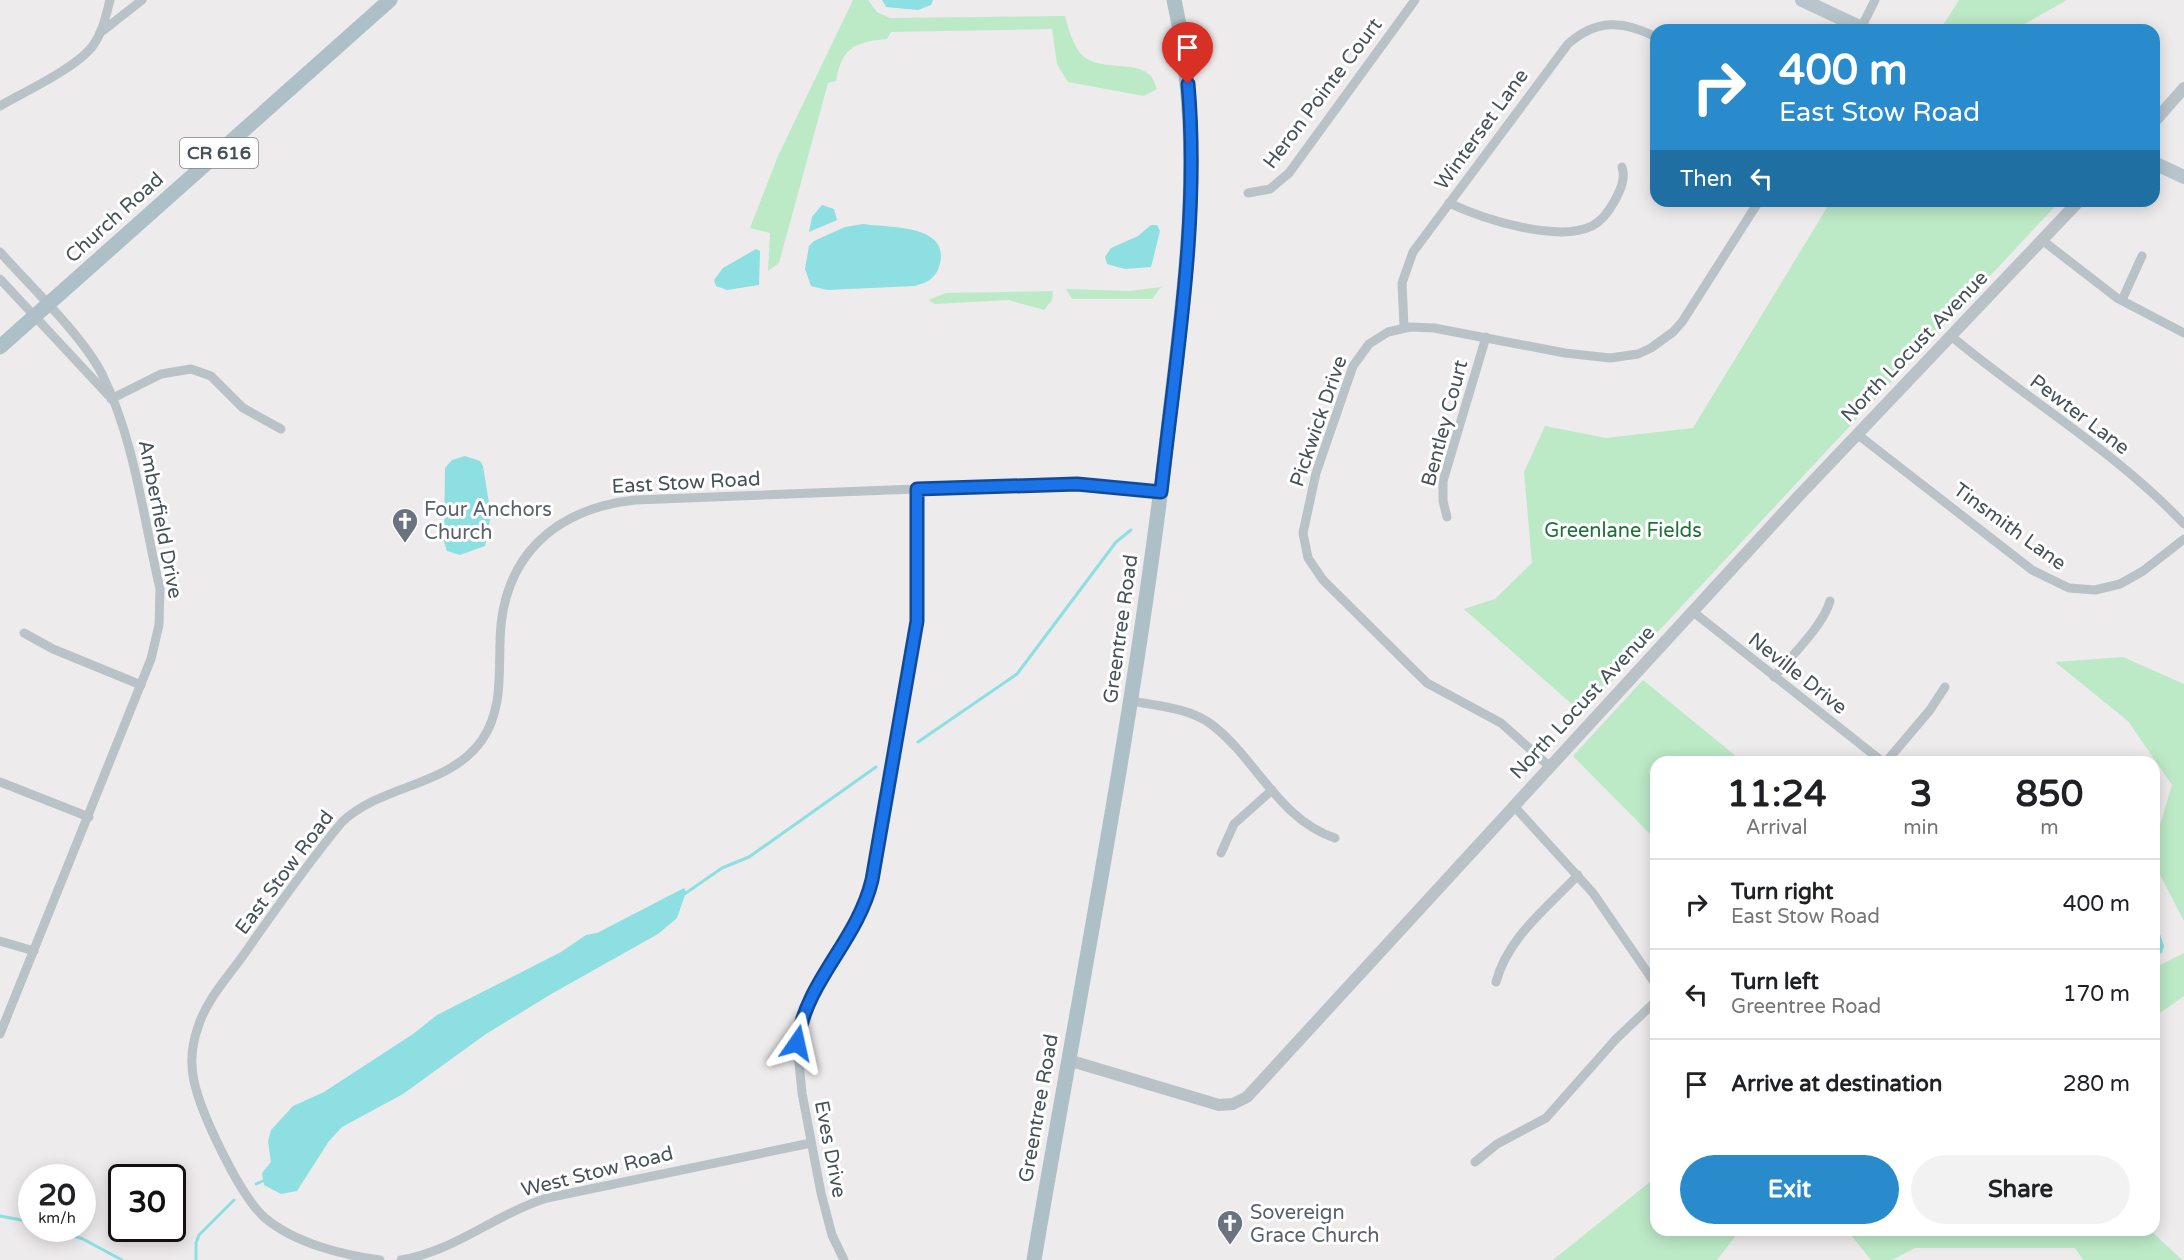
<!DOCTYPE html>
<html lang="en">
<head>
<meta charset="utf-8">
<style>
  :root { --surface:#fff; --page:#f2f2f2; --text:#202124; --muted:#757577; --line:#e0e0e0; --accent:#298bcb }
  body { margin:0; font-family:"Varela Round",sans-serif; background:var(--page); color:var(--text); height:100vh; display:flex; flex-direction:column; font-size:22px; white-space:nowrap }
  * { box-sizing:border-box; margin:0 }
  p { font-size:20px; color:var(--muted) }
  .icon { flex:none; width:33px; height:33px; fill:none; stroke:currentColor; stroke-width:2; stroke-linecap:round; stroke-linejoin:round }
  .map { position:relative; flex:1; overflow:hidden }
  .details { position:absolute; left:1650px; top:756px; width:510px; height:480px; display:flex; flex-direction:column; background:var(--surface); border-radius:18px; box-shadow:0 3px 15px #0003 }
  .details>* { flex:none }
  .banner { position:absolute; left:1650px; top:24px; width:510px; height:183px; border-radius:18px; box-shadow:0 3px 15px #0003; background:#298bcb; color:#fff; overflow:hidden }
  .speed { position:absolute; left:18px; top:1164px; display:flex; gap:12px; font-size:30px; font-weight:700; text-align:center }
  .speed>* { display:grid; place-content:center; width:78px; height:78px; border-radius:50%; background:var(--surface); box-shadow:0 3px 15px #0003; line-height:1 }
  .speed small { font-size:15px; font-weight:400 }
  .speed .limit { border:3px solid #111; border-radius:9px; background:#fff; color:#111 }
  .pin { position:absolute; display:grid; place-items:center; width:51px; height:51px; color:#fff; margin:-62px -26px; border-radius:50% 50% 50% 0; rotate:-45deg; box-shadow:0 0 6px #0007 }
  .pin .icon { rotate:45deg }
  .me { position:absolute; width:66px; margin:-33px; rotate:11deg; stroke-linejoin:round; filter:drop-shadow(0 0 4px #0008) }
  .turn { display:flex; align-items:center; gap:21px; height:126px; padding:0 30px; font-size:27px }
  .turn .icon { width:78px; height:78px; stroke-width:2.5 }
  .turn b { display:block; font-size:42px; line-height:51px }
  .then { display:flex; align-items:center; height:57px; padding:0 30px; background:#0003; gap:12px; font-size:22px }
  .eta { display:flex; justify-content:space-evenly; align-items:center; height:102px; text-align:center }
  .eta b { font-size:36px; font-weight:800; line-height:42px }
  .action { display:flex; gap:12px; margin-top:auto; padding:12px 30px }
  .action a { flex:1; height:69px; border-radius:36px; background:var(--accent); color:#fff; font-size:24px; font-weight:800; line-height:69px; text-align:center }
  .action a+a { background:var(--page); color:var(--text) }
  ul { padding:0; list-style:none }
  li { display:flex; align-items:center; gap:18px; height:90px; padding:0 30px; border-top:2px solid var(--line) }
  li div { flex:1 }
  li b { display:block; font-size:22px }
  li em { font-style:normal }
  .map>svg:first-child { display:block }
</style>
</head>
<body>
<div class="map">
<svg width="2184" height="1260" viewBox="0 0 2184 1260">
  <rect width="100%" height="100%" fill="#eeebec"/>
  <g fill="#bce9c6">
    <path d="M 853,0 L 868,0 L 877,12 L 890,18 L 1065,16 C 1069,30 1072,43 1081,54 C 1099,73 1134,59 1151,76 C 1154,79 1155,85 1157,89 L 1144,96 L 1068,82 L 1057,64 L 1052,29 L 891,32 L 887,39 C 855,42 842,47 836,81 L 828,83 L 779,263 L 768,271 L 770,233 L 750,228 L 778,156 Z"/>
    <polygon points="1959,0 2067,0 2014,30 1998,27 1996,30 1940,30"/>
    <polygon points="1831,201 2060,201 1582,713 1464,609 1495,599 1532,563 1524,472 1545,426 1606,438 1693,428"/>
    <polygon points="1161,287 1152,299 1072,299 1066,289 1130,291"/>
    <polygon points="1053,291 1052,300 1044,310 1008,300 935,304 928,300 946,293"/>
    <polygon points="2123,657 2184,684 2184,921 2154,863 2154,845 2172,785 2128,721 2055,662"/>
    <polygon points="1643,680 1743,762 1656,762 1656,840 1573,756"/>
    <polygon points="2184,953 2184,996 2154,1017 2154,968"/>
    <polygon points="1656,1177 1656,1230 1740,1230 1717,1260 1553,1260"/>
    <polygon points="1847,1230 2150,1230 2182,1260 2083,1260 2075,1248 1915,1248 1892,1260 1871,1260"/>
  </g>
  <g fill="#8ddfe2">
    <polygon points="882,0 933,0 931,5 918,10 886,7"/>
    <polygon points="822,205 834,209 837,220 809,232 812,217"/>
    <path d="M 863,224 C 890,228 953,224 939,267 C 935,279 926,283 915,286 L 827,290 L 811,286 L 805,269 L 809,246 L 814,241 L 845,227 Z"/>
    <polygon points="1151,225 1157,225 1160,231 1151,267 1125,269 1107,264 1105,257 1111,248 1138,236"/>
    <polygon points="756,249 760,251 759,285 727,290 716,286 714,280 723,268"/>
    <polygon points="465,456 480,461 483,466 491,515 485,546 460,555 447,551 444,542 445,468 452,460"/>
    <polygon points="684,888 686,892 677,918 658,934 553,993 486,1034 403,1094 342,1127 329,1141 297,1191 281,1194 264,1185 262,1173 271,1162 268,1141 271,1130 293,1106 324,1092 413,1034 437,1015 561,952 586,935 597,933"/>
    <polygon points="2154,916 2164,946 2162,953 2154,956"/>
  </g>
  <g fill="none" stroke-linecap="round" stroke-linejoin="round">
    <g stroke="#8ddfe2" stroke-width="3">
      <polyline points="918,742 1017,674 1116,542 1131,530"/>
      <polyline points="683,895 722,868 749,857 876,767"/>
      <polyline points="256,1184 265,1180"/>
      <polyline points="0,1216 32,1222"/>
      <polyline points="50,1228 83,1239 122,1260"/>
      <polyline points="196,1260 196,1243 199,1235 234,1200"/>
    </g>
    <g stroke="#b8c2c7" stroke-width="9">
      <polyline points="1860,30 1875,0"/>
      <polyline points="100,33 142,0"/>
      <path d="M 0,106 C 24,92 80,66 94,44 C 103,31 106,15 110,0"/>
      <polyline points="1248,193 1270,189 1289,173 1415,0"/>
      <path d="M 1449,203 C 1483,219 1557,243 1592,226 C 1602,221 1609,211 1614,202 C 1620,191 1626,179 1622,167"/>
      <polyline points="2042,240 2117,298 2184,333"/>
      <path d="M 0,252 C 30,286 82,335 102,374 C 135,441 143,517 160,589 L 159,625 L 151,659 L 0,1034"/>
      <polyline points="0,279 108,395"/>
      <polyline points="2122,300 2142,256"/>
      <path d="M 1404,327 L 1402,283 L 1413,252 L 1568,44 C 1596,19 1623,20 1656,37"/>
      <path d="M 1951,336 C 2026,399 2118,453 2184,524"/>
      <polyline points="111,399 161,374 191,369 211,376 243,408 281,429"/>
      <polyline points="1857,434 2032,570 2069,588 2095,590 2120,584 2143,571 2184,539"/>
      <polyline points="1447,517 1443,501 1443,481 1486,337"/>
      <polyline points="1692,611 1883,762"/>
      <polyline points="24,633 53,649 141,685"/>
      <path d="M 1774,677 C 1791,656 1823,626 1830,601"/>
      <path d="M 1132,701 C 1158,706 1189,708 1211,724 C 1256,758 1279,820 1335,838"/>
      <polyline points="1886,762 1930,710 1945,687"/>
      <polyline points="1549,766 1501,723 1427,683 1323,580 1308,558 1303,533 1316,473 1353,366 1369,344 1388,332 1410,327 1434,328 1565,353 1610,358 1638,354 1651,348 1673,332 1682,322 1759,201"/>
      <polyline points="0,782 89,817"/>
      <polyline points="1513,805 1593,893 1656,985"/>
      <polyline points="1221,853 1234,824 1272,790"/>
      <polyline points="0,941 34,951"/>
      <path d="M 1496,982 C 1508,937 1547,908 1578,875"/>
      <polyline points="1475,1162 1497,1144 1546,1118 1616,1039 1656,1001"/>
      <path d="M 380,1260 C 342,1255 295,1243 265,1218 C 240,1196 201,1114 194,1081 C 190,1063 192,1044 198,1027 C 207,998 230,975 247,950 C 277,907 308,863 342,822 C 382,784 449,787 482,740 C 502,711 499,676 500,643 C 501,558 553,509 635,500 L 1042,484 L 1093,485 L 1161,492"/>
      <path d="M 401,1260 C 455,1251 496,1214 547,1198 L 811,1143"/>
      <polyline points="844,1260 832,1235 821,1193 802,1093 797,1043 804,1011 862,915 873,877 917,621 917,489"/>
    </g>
    <g stroke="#b8c2c7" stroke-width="12">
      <polyline points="2154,122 2184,88"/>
      <polyline points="1068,1060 1219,1105 1233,1104 1247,1097 1795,500 2079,201"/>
    </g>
    <g stroke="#b8c5cc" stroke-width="14">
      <polyline points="1802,0 1866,30"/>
      <polyline points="2154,163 2184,177"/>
    </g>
    <g stroke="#adc0c8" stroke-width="15">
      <polyline points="0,347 390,0"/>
      <path d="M 1034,1260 C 1080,987 1135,714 1167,439 C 1184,289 1207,150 1174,0"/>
    </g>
  </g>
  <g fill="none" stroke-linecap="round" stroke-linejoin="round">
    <g stroke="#114b97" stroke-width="15">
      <path id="route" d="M 797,1043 C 806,980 857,942 872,880 L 917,621 L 917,489 L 1077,484 L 1161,492 C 1176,356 1200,220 1188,84"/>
    </g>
    <use href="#route" stroke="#1a73e8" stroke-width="10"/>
  </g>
  <defs>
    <g id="church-pin" transform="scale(1.35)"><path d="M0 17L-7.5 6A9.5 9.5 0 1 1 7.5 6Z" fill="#6b7280" stroke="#fff"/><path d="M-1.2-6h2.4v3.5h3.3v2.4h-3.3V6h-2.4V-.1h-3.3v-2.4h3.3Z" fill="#fff"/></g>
  </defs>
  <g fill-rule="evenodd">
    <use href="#church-pin" x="405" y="521"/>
    <use href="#church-pin" x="1230" y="1223"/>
  </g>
  <g text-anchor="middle" stroke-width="6" stroke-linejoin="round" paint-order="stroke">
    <rect fill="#fff" stroke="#7e8689" stroke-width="1.5" x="180" y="138" width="78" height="30" rx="4.5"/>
    <g font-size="18" font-weight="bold" fill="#465257">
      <text x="219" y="159">CR 616</text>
    </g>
    <g font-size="20" fill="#465257" stroke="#fff">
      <text transform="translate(1322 93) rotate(-53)" y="7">Heron Pointe Court</text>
      <text transform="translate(1481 129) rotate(-54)" y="7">Winterset Lane</text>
      <text transform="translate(114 217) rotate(-42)" y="7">Church Road</text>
      <text transform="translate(1914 346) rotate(-46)" y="7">North Locust Avenue</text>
      <text transform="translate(2080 414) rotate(37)" y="7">Pewter Lane</text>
      <text transform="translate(1318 421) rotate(-71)" y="7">Pickwick Drive</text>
      <text transform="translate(1444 423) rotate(-75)" y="7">Bentley Court</text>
      <text transform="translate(686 482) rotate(-3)" y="7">East Stow Road</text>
      <text transform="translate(161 519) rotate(79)" y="7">Amberfield Drive</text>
      <text transform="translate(2010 526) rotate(36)" y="7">Tinsmith Lane</text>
      <text transform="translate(1120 629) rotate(-82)" y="7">Greentree Road</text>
      <text transform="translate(1798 673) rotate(38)" y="7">Neville Drive</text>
      <text transform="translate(1582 702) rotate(-47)" y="7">North Locust Avenue</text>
      <text transform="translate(284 872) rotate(-53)" y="7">East Stow Road</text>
      <text transform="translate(1038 1108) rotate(-80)" y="7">Greentree Road</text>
      <text transform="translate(831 1149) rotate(79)" y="7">Eves Drive</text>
      <text transform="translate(597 1171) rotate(-14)" y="7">West Stow Road</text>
    </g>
    <g font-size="20" fill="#5b616d" stroke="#fff" text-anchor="start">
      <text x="424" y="516">Four Anchors<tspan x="424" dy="23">Church</tspan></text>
      <text x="1250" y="1219">Sovereign<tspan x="1250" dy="23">Grace Church</tspan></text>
    </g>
    <g font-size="20" fill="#1e7039" stroke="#fff">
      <text x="1623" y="537">Greenlane Fields</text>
    </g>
  </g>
</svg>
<div class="speed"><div>20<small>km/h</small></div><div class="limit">30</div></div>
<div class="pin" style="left:1188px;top:84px;background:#d93025"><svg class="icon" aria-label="arrive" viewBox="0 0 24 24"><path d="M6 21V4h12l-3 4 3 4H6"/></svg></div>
<svg class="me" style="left:797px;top:1043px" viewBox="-20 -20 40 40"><path d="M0-17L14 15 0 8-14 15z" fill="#1a73e8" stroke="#fff" stroke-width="4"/></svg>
<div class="banner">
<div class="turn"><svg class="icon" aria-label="right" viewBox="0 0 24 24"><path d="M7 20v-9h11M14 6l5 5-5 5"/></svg><div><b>400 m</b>East Stow Road</div></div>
<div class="then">Then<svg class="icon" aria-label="left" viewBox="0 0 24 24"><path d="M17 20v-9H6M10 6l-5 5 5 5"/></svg></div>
</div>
<section class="details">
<div class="eta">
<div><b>11:24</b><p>Arrival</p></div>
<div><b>3</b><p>min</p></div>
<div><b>850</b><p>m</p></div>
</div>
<ul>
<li><svg class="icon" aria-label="right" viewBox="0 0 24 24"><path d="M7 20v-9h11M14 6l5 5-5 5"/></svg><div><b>Turn right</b><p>East Stow Road</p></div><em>400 m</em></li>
<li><svg class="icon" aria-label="left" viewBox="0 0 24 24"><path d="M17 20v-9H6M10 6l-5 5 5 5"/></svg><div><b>Turn left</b><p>Greentree Road</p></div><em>170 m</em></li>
<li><svg class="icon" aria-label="arrive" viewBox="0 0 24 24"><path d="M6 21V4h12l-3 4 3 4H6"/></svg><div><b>Arrive at destination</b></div><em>280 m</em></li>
</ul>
<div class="action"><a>Exit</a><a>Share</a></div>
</section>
</div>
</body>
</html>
